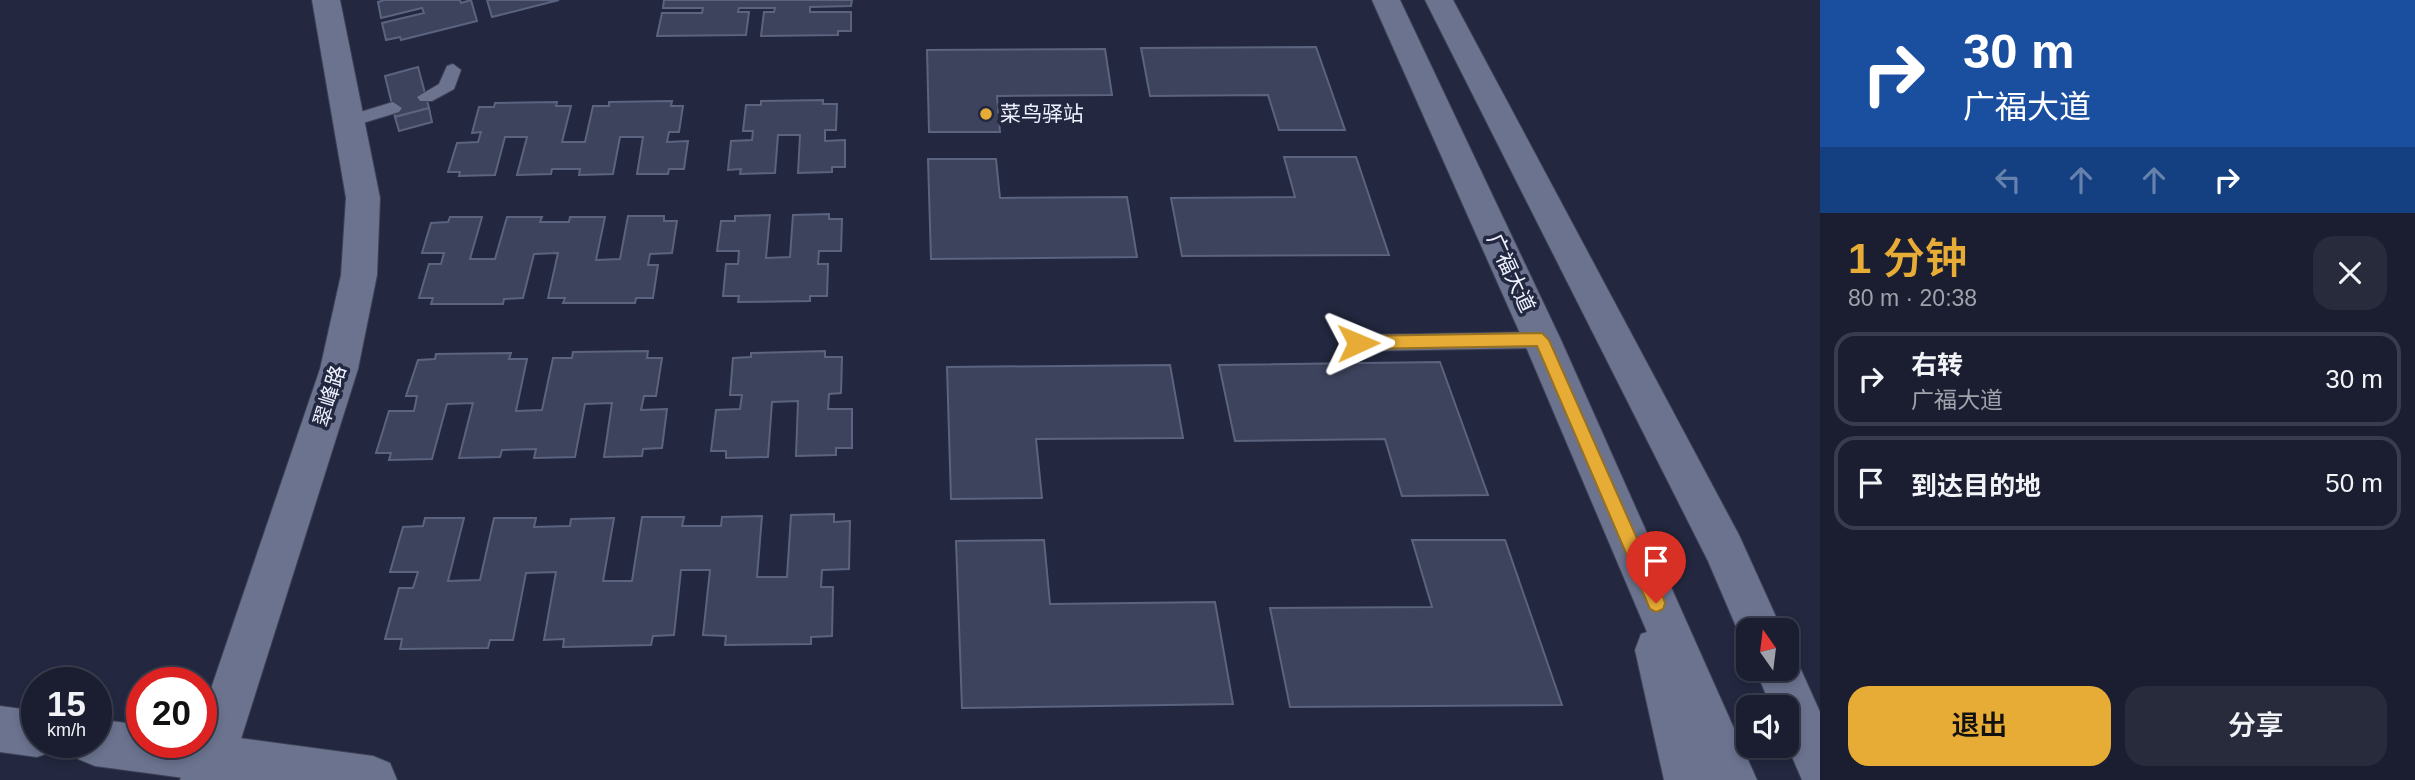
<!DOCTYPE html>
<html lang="zh">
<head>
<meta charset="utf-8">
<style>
  :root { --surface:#1a1e30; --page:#272b3c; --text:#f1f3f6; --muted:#9fa2ab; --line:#383c4c; --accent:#e6ac36 }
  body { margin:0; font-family:Helvetica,"Noto Sans SC",sans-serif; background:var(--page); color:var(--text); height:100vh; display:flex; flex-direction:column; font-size:26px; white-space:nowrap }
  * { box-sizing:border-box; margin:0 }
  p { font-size:23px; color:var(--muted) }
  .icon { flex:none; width:38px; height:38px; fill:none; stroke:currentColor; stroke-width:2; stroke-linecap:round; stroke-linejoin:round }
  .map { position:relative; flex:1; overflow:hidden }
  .panel { display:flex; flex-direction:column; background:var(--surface); width:595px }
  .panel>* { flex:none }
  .banner { background:#1a4fa0; color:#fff; overflow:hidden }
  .needle { width:46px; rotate:346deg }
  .buttons { position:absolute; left:1736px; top:618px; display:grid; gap:14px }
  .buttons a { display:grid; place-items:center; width:63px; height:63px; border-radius:14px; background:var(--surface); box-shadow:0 4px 10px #0003,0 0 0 2px var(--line); font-size:35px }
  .speed { position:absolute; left:21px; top:667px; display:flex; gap:14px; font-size:35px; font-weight:700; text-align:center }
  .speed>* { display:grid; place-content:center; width:91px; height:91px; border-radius:50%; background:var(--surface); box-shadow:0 4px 10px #0003,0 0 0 2px var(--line); line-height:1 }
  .speed small { font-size:18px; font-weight:400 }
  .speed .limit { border:10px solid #d22; background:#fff; color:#111 }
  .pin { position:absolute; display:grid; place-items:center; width:60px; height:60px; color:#fff; margin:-72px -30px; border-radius:50% 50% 50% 0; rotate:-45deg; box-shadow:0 0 7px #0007 }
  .pin .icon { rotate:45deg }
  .me { position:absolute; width:77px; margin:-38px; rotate:89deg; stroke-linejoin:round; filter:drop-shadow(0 0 5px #0008) }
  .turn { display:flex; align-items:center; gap:24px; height:147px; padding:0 28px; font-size:32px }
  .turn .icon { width:91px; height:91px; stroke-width:2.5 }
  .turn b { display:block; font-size:49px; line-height:60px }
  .lanes { display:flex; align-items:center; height:66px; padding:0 28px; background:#0003; justify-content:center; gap:35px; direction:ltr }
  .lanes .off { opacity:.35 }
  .round { display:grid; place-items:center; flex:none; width:74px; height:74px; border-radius:21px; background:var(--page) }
  .overview { display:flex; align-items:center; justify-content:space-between; height:119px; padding:0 28px }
  h1 { font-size:42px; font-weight:600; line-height:52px; color:var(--accent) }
  .cta { display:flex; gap:14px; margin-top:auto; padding:14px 28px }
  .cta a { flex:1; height:80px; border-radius:21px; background:var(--accent); color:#111; font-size:28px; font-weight:600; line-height:80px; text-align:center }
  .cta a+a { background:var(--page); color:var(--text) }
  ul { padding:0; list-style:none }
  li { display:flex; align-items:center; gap:21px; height:94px; margin:0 14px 10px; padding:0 14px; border:4px solid var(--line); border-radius:21px }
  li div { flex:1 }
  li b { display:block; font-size:26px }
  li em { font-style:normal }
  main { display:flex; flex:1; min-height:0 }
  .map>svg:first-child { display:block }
</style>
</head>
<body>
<main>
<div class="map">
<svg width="1820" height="780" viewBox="0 0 1820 780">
  <rect width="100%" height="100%" fill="#232840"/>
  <g fill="#3d435d" stroke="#5b637e" stroke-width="2">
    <polygon points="384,0 460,0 461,3 471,0 477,21 401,40 400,37 386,40 382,23 424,13 422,8 381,18 378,2"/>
    <polygon points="487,0 559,0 492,17"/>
    <polygon points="664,0 852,0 851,6 810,7 810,12 851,12 851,31 838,31 838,35 761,36 764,12 774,12 775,8 739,8 738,12 749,12 746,35 657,36 662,13 702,13 703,8 663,8"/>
    <polygon points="1316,47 1345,130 1279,130 1268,95 1150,96 1141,48"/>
    <polygon points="1105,49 1112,95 997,96 1000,132 929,132 927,50"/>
    <polygon points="418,67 429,108 395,117 385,76"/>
    <polygon points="823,100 823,104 837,104 836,130 825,130 825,141 845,140 845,167 832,167 832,172 798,173 800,135 778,135 775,173 740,174 741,169 728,170 731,141 752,140 753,131 743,131 746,105 761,105 761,101"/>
    <polygon points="672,101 671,106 683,106 679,132 669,132 667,142 688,141 684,169 669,169 668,174 637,174 643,137 620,137 613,174 579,175 580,169 552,169 551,174 517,175 527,137 505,137 495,175 459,176 460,172 448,172 457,143 478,142 481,132 472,133 479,107 494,107 495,103 557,102 556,106 571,106 562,142 585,142 593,106 609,106 609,102"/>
    <polygon points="429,108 432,122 399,131 395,117"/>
    <polygon points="1284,157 1356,157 1389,255 1182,256 1171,198 1295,197"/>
    <polygon points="928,159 996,159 1000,198 1127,197 1137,257 931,259"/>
    <polygon points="829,214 829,219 842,219 841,251 819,251 818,264 828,264 827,296 810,296 810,301 738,302 739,296 723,296 726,264 738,264 739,251 717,251 721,221 735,221 735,216 770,215 766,258 790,257 793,215"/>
    <polygon points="628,216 664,216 664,221 677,221 672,253 650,254 648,265 658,265 653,298 636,298 635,303 563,303 565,298 548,298 558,253 534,254 523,298 504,299 503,304 431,304 433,298 419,298 429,264 441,264 444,253 422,253 431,223 448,222 450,217 482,217 470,259 495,259 507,217 542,217 540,222 569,222 570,217 605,217 596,260 620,259"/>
    <polygon points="648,351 647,358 662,358 656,396 644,396 641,410 667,409 662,448 643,449 642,456 604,457 612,403 585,404 575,457 534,458 536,449 502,450 500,457 459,458 473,403 447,404 432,459 389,460 391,453 376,453 389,411 414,411 417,396 406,396 418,360 435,359 436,354 511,353 509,359 527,359 516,411 542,410 553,358 572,358 573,352"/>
    <polygon points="825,351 825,357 842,357 841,393 829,394 828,409 852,409 852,448 836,448 836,455 796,456 798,401 772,402 768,457 726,458 726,451 711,451 716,410 740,409 742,395 730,395 733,358 751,357 751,353"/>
    <polygon points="1440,362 1488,495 1402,496 1385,439 1235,441 1219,365"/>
    <polygon points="1170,365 1183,438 1036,439 1042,498 951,499 947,367"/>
    <polygon points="834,514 834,522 850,521 849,569 822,570 821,587 833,587 832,636 811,637 811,644 725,645 726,636 703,635 710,570 681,570 674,635 653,636 651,645 563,647 564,639 544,640 556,572 526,573 513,640 490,640 488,648 400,649 402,639 385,639 399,588 413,588 418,572 390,572 403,527 423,526 425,518 464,518 448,581 480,580 494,518 536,518 534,527 570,526 571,519 614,518 603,581 632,581 642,517 684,517 682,526 721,526 722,517 762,516 757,577 787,577 791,515"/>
    <polygon points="1044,540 1050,604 1215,602 1233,704 962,708 956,541"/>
    <polygon points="1412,540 1505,540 1562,705 1290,707 1270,608 1432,607"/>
  </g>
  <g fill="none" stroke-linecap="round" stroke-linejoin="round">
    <g stroke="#3e4256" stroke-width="2">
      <g id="service">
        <polygon points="453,64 461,70 454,89 432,101 420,101 417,97 439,84 447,66"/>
        <polygon points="393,102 402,108 399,112 350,127 341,121 344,117"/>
        <polygon points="1542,332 1549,334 1552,340 1549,346 1542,348 1358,351 1351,349 1348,343 1351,337 1358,335"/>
      </g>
    </g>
    <g stroke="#3e4256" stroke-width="2">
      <polygon id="tertiary" points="312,0 340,0 380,198 377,275 358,369 228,780 180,780 193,742 201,742 201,718 320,369 341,275 346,198"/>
    </g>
    <g stroke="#3e4256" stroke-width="2">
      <g id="secondary">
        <polygon points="1372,0 1400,0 1561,340 1757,780 1664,780 1635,650 1641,634 1647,632 1523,340"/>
        <polygon points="1425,0 1453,0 1739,535 1782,630 1748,630 1748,647 1744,645 1708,561"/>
        <polygon points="1787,649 1793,652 1820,712 1820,780 1802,780 1787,745 1787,707 1771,707 1755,668 1787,668"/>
        <polygon points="0,706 37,711 37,742 57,742 54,751 37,757 0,752"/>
        <polygon points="96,719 142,725 142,742 201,742 201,733 373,756 390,763 397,780 199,780 95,766 78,759 71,742 96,742"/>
      </g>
    </g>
    <use href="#service" fill="#6b738f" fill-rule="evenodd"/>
    <use href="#tertiary" fill="#6b738f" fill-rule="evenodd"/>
    <use href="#secondary" fill="#6b738f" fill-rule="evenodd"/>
  </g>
  <polygon fill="#e6ac36" stroke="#967023" stroke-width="2" points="1542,333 1549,340 1663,597 1665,603 1663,609 1656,612 1650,609 1537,346 1358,349 1351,343 1358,336"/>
  <circle fill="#e6ac36" stroke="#232840" stroke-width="2.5" cx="986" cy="114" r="7"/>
  <g text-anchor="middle" stroke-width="7" stroke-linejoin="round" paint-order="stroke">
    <g font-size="21" fill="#eef1fe" stroke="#232840" text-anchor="start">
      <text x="1000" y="121">菜鸟驿站</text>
    </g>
    <g font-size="21" fill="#eef1fe" stroke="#232840">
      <text transform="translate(1511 273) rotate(65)" y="7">广福大道</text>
      <text transform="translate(330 396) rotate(-73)" y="7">翠峰路</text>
    </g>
  </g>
</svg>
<div class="buttons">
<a><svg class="needle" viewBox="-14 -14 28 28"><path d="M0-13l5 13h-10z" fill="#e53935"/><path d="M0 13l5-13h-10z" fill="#9fa2ab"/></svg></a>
<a><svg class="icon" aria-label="sound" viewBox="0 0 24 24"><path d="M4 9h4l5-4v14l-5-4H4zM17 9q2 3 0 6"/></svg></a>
</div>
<div class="speed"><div>15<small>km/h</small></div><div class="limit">20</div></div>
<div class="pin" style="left:1656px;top:603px;background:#d93025"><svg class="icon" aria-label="arrive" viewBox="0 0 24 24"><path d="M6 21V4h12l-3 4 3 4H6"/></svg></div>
<svg class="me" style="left:1358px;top:343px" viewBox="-20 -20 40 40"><path d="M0-17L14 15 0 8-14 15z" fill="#e6ac36" stroke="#fff" stroke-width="4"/></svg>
</div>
<section class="panel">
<div class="banner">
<div class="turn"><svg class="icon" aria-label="right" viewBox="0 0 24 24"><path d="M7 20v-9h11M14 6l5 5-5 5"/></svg><div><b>30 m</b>广福大道</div></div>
<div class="lanes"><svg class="icon off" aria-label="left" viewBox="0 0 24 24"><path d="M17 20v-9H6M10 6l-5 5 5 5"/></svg><svg class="icon off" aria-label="ahead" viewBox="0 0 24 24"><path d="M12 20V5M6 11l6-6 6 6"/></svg><svg class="icon off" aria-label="ahead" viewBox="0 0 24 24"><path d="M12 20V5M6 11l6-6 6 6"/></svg><svg class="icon" aria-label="right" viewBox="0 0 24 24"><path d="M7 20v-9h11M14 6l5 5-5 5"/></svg></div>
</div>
<div class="overview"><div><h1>1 分钟</h1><p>80 m · 20:38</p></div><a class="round"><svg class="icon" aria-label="close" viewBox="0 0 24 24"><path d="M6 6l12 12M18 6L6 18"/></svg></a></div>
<ul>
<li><svg class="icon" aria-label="right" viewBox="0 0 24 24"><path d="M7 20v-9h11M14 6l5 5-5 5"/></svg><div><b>右转</b><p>广福大道</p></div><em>30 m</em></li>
<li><svg class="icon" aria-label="arrive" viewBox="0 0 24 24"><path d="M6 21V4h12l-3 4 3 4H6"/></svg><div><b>到达目的地</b></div><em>50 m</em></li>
</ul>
<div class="cta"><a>退出</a><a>分享</a></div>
</section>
</main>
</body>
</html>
